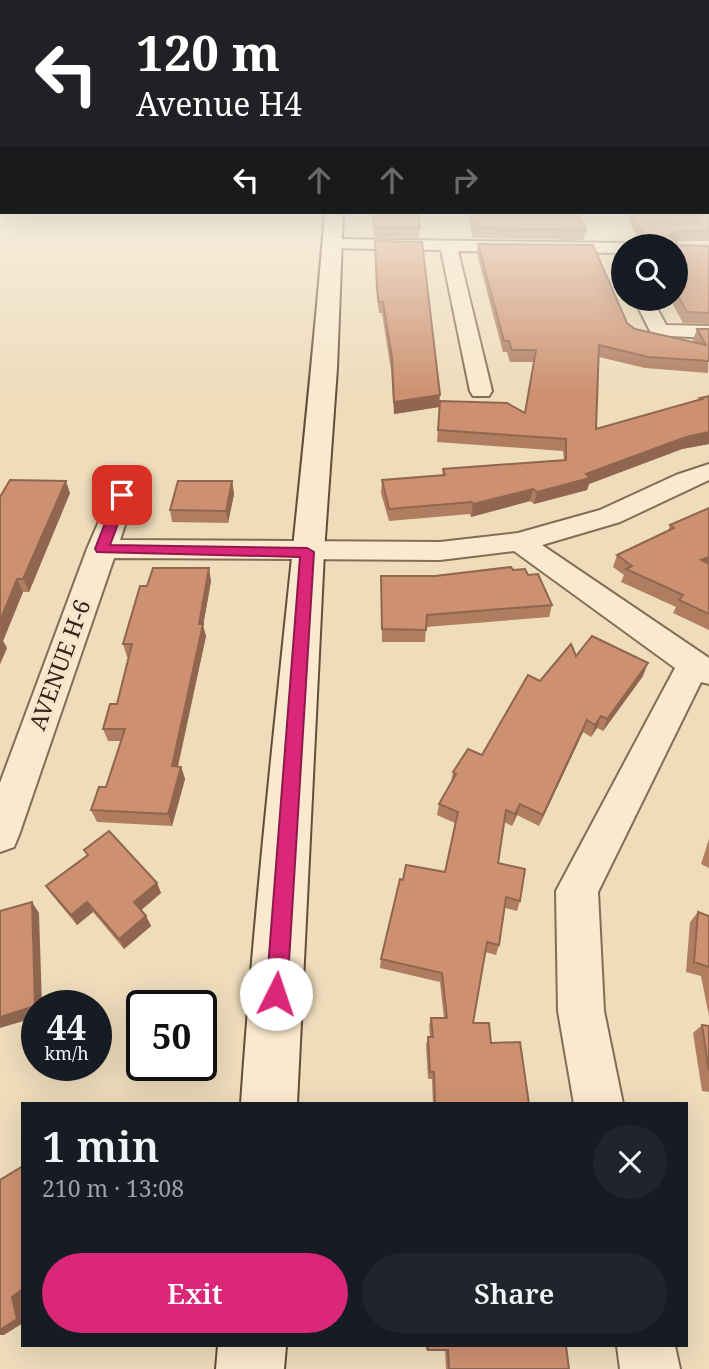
<!DOCTYPE html>
<html lang="en">
<head>
<meta charset="utf-8">
<style>
  :root { --surface:#171b24; --page:#20242c; --text:#f1f3f6; --muted:#9ea1a6; --accent:#db2777 }
  body { margin:0; font-family:"Noto Serif",serif; background:var(--page); color:var(--text); height:100vh; display:flex; flex-direction:column; font-size:26px; white-space:nowrap }
  * { box-sizing:border-box; margin:0 }
  p { font-size:23px; color:var(--muted) }
  .icon { flex:none; width:38px; height:38px; fill:none; stroke:currentColor; stroke-width:2; stroke-linecap:round; stroke-linejoin:round }
  .map { position:relative; flex:1; overflow:hidden }
  .panel { position:absolute; left:21px; top:1102px; width:667px; height:245px; display:flex; flex-direction:column; background:var(--surface); border-radius:0px; box-shadow:0 7px 28px #0002 }
  .panel>* { flex:none }
  .hud { position:absolute; left:0px; top:0px; width:710px; height:214px; box-shadow:0 7px 28px #0002; background:#202124; color:#fff; overflow:hidden }
  .controls { position:absolute; left:611px; top:234px; display:grid; gap:14px }
  .controls a { display:grid; place-items:center; width:77px; height:77px; border-radius:50%; background:var(--surface); box-shadow:0 7px 28px #0002; font-size:35px }
  .speed { position:absolute; left:21px; top:990px; display:flex; gap:14px; font-size:35px; font-weight:700; text-align:center }
  .speed>* { display:grid; place-content:center; width:91px; height:91px; border-radius:50%; background:var(--surface); box-shadow:0 7px 28px #0002; line-height:1 }
  .speed small { font-size:18px; font-weight:400 }
  .speed .limit { border:4px solid #111; border-radius:10px; background:#fff; color:#111 }
  .pin { position:absolute; display:grid; place-items:center; width:60px; height:60px; color:#fff; margin:-30px; border-radius:14px; box-shadow:0 4px 10px #0006 }
  .me { position:absolute; width:77px; margin:-38px; rotate:4deg; stroke-linejoin:round; filter:drop-shadow(0 0 5px #0008) }
  .turn { display:flex; align-items:center; gap:24px; height:147px; padding:0 21px; font-size:32px }
  .turn .icon { width:91px; height:91px; stroke-width:2.5 }
  .turn b { display:block; font-size:49px; line-height:60px }
  .lanes { display:flex; align-items:center; height:66px; padding:0 21px; background:#0003; justify-content:center; gap:35px; direction:ltr }
  .lanes .off { opacity:.35 }
  .round { display:grid; place-items:center; flex:none; width:74px; height:74px; border-radius:37px; background:var(--page) }
  .summary { display:flex; align-items:center; justify-content:space-between; height:119px; padding:0 21px }
  h1 { font-size:42px; font-weight:600; line-height:52px }
  .action { display:flex; gap:14px; margin-top:auto; padding:14px 21px }
  .action a { flex:1; height:80px; border-radius:42px; background:var(--accent); color:#fff; font-size:28px; font-weight:600; line-height:80px; text-align:center }
  .action a+a { background:var(--page); color:var(--text) }
  .map>svg:first-child { display:block }
</style>
</head>
<body>
<div class="map">
<svg width="709" height="1369" viewBox="0 0 709 1369">
  <rect width="100%" height="100%" fill="#eedcbb"/>
  <g fill="none" stroke-linecap="round" stroke-linejoin="round">
    <g stroke="#856c55" stroke-width="4">
      <g id="street">
        <polygon points="333,239 623,243 631,247 623,247 623,253 458,251 492,391 489,396 473,396 470,391 441,250 327,248 325,244 327,240"/>
        <polygon points="634,299 652,299 666,325 709,326 709,338 652,335"/>
        <polygon points="709,464 709,480 620,522 542,545 709,658 709,684 701,682 598,892 604,1011 623,1104 574,1104 558,1011 556,891 675,668 514,551 440,560 114,558 19,835 14,847 0,852 0,783 87,549 113,489 122,487 131,489 135,495 120,540 440,542 518,533 600,510 676,475"/>
        <polygon points="617,1346 675,1346 680,1369 620,1369"/>
      </g>
    </g>
    <g stroke="#664d39" stroke-width="4">
      <g id="secondary">
        <path d="M 325,212 L 343,212 L 337,368 L 324,552 L 297,1104 L 241,1104 C 261,806 301,510 325,212 Z"/>
        <polygon points="218,1346 286,1346 284,1369 216,1369"/>
      </g>
    </g>
    <use href="#street" fill="#f9e9ce" fill-rule="evenodd"/>
    <use href="#secondary" fill="#f9e9ce" fill-rule="evenodd"/>
  </g>
  <g fill="#b07d61">
    <polygon points="469,212 586,230 583,240 473,238 469,222"/>
    <polygon points="630,212 709,215 709,241 676,241 677,245 709,246 709,324 683,323 670,299 676,299 676,247 642,247 628,220"/>
    <polygon points="373,213 420,228 419,238 374,237"/>
    <polygon points="375,241 439,407 394,414 391,370 382,313 379,313 377,300"/>
    <polygon points="478,244 627,323 635,329 694,343 693,340 697,329 709,329 708,373 645,368 599,357 596,429 699,400 700,398 709,396 709,444 682,449 589,484 587,490 534,504 530,501 471,517 470,514 389,521 381,493 382,480 442,475 443,469 564,460 563,451 437,442 440,401 525,413 534,362 510,362 507,352 503,352 477,254"/>
    <polygon points="232,481 234,494 228,523 172,522 170,510"/>
    <polygon points="70,493 29,592 23,592 3,641 7,648 0,664 0,497"/>
    <polygon points="709,508 709,630 673,613 676,607 621,582 624,575 613,567 617,555 668,532 670,525"/>
    <polygon points="513,570 528,575 552,605 549,617 426,627 425,642 382,642 381,576 435,576"/>
    <polygon points="211,581 203,626 206,636 178,767 181,767 185,779 172,826 97,822 91,810 106,787 121,741 108,741 103,729 117,704 129,657 127,657 123,644 147,586"/>
    <polygon points="576,656 643,676 603,731 597,728 591,737 583,732 539,826 517,815 512,826 504,822 498,863 520,901 517,911 505,908 499,945 496,955 485,952 473,1023 491,1043 529,1104 433,1104 432,1079 428,1079 426,1045 428,1037 430,1037 429,1026 431,1018 444,1018 440,982 380,968 381,959 403,880 445,872 455,823 437,815 439,804 451,782 453,772 482,755 540,681"/>
    <polygon points="709,839 709,868 701,864"/>
    <polygon points="84,850 157,883 161,893 141,910 146,916 151,926 124,949 93,912 77,925 53,896 46,886 87,855"/>
    <polygon points="698,912 709,916 709,1016 701,976 686,972 690,922"/>
    <polygon points="702,1025 709,1026 709,1092 702,1091 693,1033"/>
    <polygon points="426,1346 566,1346 569,1369 446,1369 445,1350 426,1350"/>
  </g>
  <g fill="#90664f">
    <polygon points="678,231 675,241 668,236"/>
    <polygon points="440,395 439,407 394,414 394,402"/>
    <polygon points="709,432 709,444 682,449 589,484 587,490 534,504 537,492 686,437"/>
    <polygon points="66,481 70,493 29,592 23,579"/>
    <polygon points="232,481 234,494 228,523 226,511"/>
    <polygon points="533,489 530,501 471,517 473,504"/>
    <polygon points="709,557 709,567 701,560"/>
    <polygon points="209,568 211,581 203,626 206,636 175,778 172,766"/>
    <polygon points="17,579 23,592 3,641 7,648 0,664 0,621"/>
    <polygon points="648,663 643,676 603,731 607,719"/>
    <polygon points="601,716 597,728 591,737 595,725"/>
    <polygon points="587,720 583,732 539,826 543,815"/>
    <polygon points="181,767 185,779 172,826 168,814"/>
    <polygon points="520,804 517,815 512,826 515,814"/>
    <polygon points="157,883 161,893 139,912 134,902"/>
    <polygon points="32,902 39,913 42,1006 37,1006 37,1017 0,1028 0,1017"/>
    <polygon points="87,902 93,912 77,925 71,915"/>
    <polygon points="146,916 151,926 124,949 119,939"/>
    <polygon points="23,1289 23,1323 4,1335 0,1335 0,1330 12,1297"/>
  </g>
  <g fill="#cd9171" stroke="#90664f" stroke-width="2">
    <polygon points="469,212 577,213 586,230 474,228"/>
    <polygon points="631,212 709,215 709,231 678,231 668,236 676,240 677,245 709,246 709,313 687,312 676,292 676,247 650,247"/>
    <polygon points="373,213 418,214 420,228 374,227"/>
    <polygon points="375,241 422,242 440,395 394,402 392,358 383,302 379,302 377,289"/>
    <polygon points="478,244 593,245 627,323 635,329 706,345 697,329 709,329 709,361 648,357 599,345 596,429 702,399 700,398 709,396 709,432 686,437 586,474 590,478 537,492 533,489 473,504 472,502 389,509 382,480 445,475 443,469 566,460 566,439 438,430 440,401 507,403 525,413 536,350 512,350 509,341 504,341"/>
    <polygon points="10,480 66,481 23,579 17,579 0,621 0,497"/>
    <polygon points="178,481 232,481 226,511 170,510"/>
    <polygon points="709,508 709,557 701,560 709,564 709,614 679,600 683,595 626,569 632,566 617,555 674,528 670,525"/>
    <polygon points="511,567 513,570 525,569 528,575 538,574 552,605 427,615 426,630 382,629 381,576 435,576"/>
    <polygon points="153,568 209,568 199,624 203,624 172,766 181,767 168,814 91,810 99,787 106,787 125,729 103,729 110,704 117,704 132,644 123,644 140,586 147,586"/>
    <polygon points="592,636 648,663 607,719 601,716 595,725 587,720 543,815 520,804 515,814 506,810 498,863 525,869 520,901 506,897 499,945 487,942 473,1023 489,1023 491,1043 520,1042 529,1104 435,1104 434,1072 430,1072 428,1037 433,1037 431,1018 447,1018 442,973 381,959 400,879 403,880 406,865 445,872 458,812 439,804 456,774 453,772 468,749 482,755 528,675 540,681 571,644 576,656"/>
    <polygon points="109,831 157,883 134,902 146,916 119,939 87,902 71,915 46,886 88,855 84,850"/>
    <polygon points="32,902 35,1006 0,1017 0,911"/>
    <polygon points="698,912 709,916 709,967 694,962"/>
    <polygon points="702,1025 709,1026 709,1071"/>
    <polygon points="23,1166 23,1289 12,1297 17,1319 0,1330 0,1180"/>
    <polygon points="428,1346 566,1346 569,1369 449,1369 448,1350 428,1350"/>
  </g>
  <linearGradient id="sky" x2="0" y2="1"><stop stop-color="#8bb8d3"/><stop offset="0.51" stop-color="#f7efe0"/><stop offset="1" stop-color="#f7efe0" stop-opacity="0"/></linearGradient>
  <rect width="709" height="392" fill="url(#sky)"/>
  <polygon fill="#db2777" stroke="#8e194d" stroke-width="2" points="122,491 129,495 110,545 307,548 314,552 287,994 284,1001 276,1005 269,1001 266,994 300,557 97,552 95,549 116,495"/>
  <g text-anchor="middle" stroke-width="7" stroke-linejoin="round" paint-order="stroke">
    <g font-size="23" fill="#34251a" stroke="#f5e6cb">
      <text transform="translate(60 665) rotate(-70)" y="8">AVENUE H-6</text>
    </g>
  </g>
</svg>
<div class="controls">
<a><svg class="icon" aria-label="search" viewBox="0 0 24 24"><circle cx="10" cy="10" r="6"/><path d="M15 15l6 6"/></svg></a>
</div>
<div class="speed"><div>44<small>km/h</small></div><div class="limit">50</div></div>
<div class="pin" style="left:122px;top:495px;background:#d93025"><svg class="icon" aria-label="arrive" viewBox="0 0 24 24"><path d="M6 21V4h12l-3 4 3 4H6"/></svg></div>
<svg class="me" style="left:276px;top:994px" viewBox="-20 -20 40 40"><circle r="19" fill="#fff"/><path d="M0-13L10 11 0 6-10 11z" fill="#db2777"/></svg>
<div class="hud">
<div class="turn"><svg class="icon" aria-label="left" viewBox="0 0 24 24"><path d="M17 20v-9H6M10 6l-5 5 5 5"/></svg><div><b>120 m</b>Avenue H4</div></div>
<div class="lanes"><svg class="icon" aria-label="left" viewBox="0 0 24 24"><path d="M17 20v-9H6M10 6l-5 5 5 5"/></svg><svg class="icon off" aria-label="ahead" viewBox="0 0 24 24"><path d="M12 20V5M6 11l6-6 6 6"/></svg><svg class="icon off" aria-label="ahead" viewBox="0 0 24 24"><path d="M12 20V5M6 11l6-6 6 6"/></svg><svg class="icon off" aria-label="right" viewBox="0 0 24 24"><path d="M7 20v-9h11M14 6l5 5-5 5"/></svg></div>
</div>
<section class="panel">
<div class="summary"><div><h1>1 min</h1><p>210 m · 13:08</p></div><a class="round"><svg class="icon" aria-label="close" viewBox="0 0 24 24"><path d="M6 6l12 12M18 6L6 18"/></svg></a></div>
<div class="action"><a>Exit</a><a>Share</a></div>
</section>
</div>
</body>
</html>
